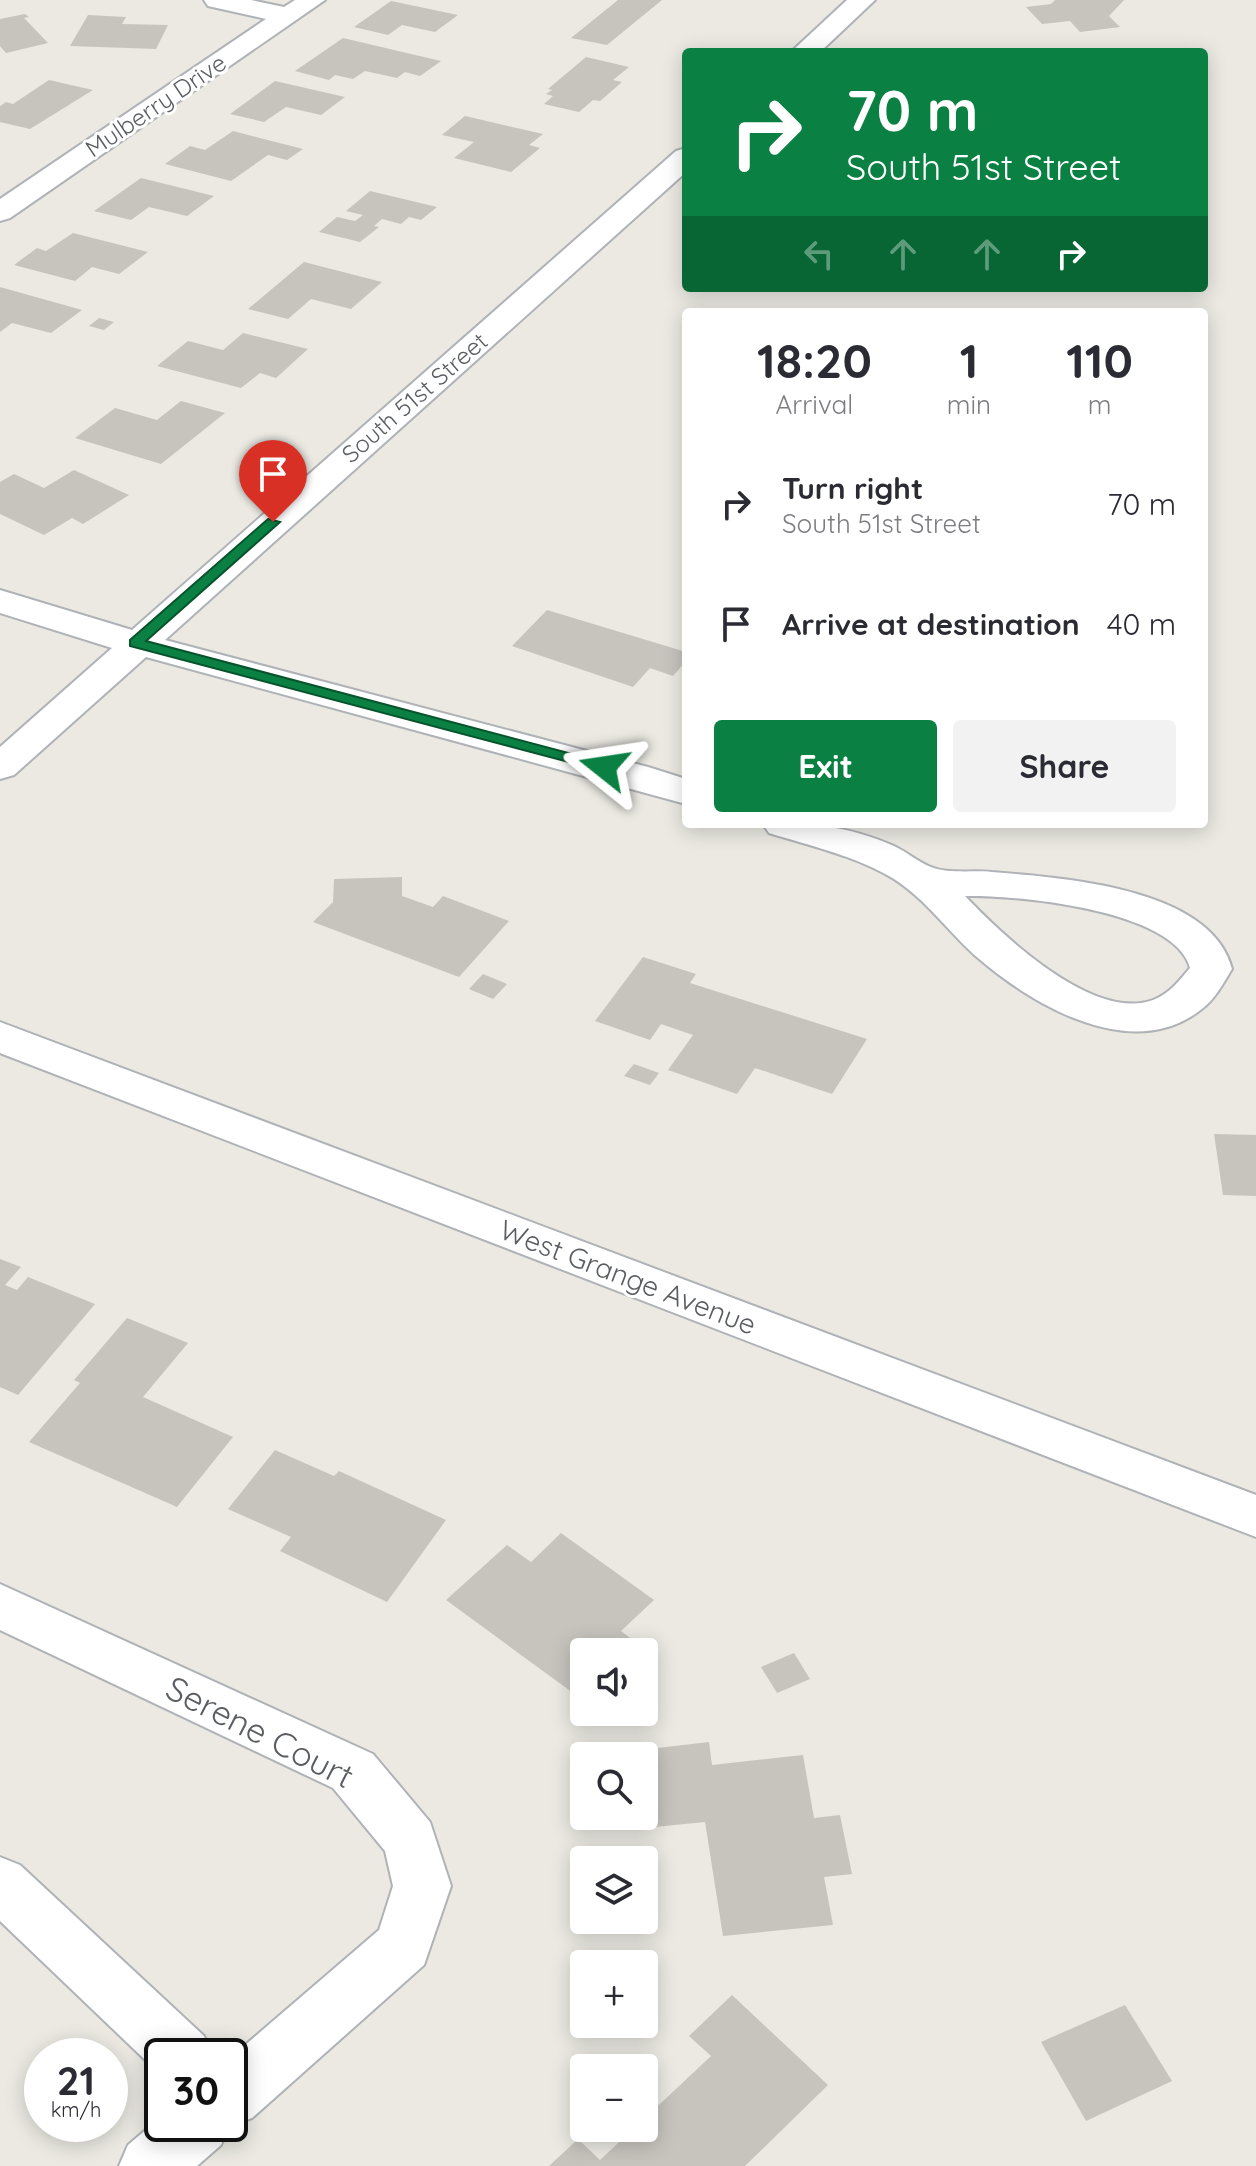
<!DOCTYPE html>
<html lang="en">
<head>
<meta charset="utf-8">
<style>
  :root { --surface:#fff; --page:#f2f2f3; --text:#2b2b33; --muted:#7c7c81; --accent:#0b8043 }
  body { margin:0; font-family:Quicksand,sans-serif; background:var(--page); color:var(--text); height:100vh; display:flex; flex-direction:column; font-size:30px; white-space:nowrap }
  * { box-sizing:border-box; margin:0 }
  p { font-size:26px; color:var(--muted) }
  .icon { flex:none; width:44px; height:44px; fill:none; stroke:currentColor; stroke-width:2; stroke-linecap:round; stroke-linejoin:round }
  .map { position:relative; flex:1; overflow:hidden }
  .sheet { position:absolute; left:682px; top:308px; width:526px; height:520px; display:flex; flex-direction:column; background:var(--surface); border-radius:8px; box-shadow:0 4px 20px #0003 }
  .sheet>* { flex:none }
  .top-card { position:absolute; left:682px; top:48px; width:526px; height:244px; border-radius:8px; box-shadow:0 4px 20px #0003; background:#0b8043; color:#fff; overflow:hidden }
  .fabs { position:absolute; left:570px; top:1638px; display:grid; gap:16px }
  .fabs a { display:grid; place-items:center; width:88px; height:88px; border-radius:8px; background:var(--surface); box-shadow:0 4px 20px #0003; font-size:40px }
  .speed { position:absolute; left:24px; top:2038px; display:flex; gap:16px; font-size:40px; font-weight:700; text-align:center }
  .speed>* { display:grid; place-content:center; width:104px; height:104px; border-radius:50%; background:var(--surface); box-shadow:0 4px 20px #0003; line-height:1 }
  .speed small { font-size:20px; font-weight:400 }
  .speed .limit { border:4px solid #111; border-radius:12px; background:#fff; color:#111 }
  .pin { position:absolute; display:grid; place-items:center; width:68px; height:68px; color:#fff; margin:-82px -34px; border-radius:50% 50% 50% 0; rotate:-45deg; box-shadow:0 0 8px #0007 }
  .pin .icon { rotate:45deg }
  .me { position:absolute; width:88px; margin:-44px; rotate:285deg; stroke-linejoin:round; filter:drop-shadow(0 0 6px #0008) }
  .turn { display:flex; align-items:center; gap:28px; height:168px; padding:0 32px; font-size:36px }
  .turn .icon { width:104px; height:104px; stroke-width:2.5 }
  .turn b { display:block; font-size:56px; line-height:68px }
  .lanes { display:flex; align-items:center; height:76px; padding:0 32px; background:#0003; justify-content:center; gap:40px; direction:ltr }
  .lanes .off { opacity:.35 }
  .eta { display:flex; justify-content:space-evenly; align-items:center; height:136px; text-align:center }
  .eta b { font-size:48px; font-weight:700; line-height:56px }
  .button { display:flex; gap:16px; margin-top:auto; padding:16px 32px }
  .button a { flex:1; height:92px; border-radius:8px; background:var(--accent); color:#fff; font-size:32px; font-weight:700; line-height:92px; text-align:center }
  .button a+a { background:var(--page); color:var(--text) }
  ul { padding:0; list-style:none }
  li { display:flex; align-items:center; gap:24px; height:120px; padding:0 32px }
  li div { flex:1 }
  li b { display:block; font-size:30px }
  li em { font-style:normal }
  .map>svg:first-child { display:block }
</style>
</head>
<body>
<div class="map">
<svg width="1256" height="2166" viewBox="0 0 1256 2166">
  <rect width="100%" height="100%" fill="#ebe9e2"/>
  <g fill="#c7c4be">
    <polygon points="618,0 662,0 607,45 571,38"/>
    <polygon points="1055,0 1124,0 1109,16 1120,27 1080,32 1070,21 1042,24 1026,7 1051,4"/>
    <polygon points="391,1 458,15 435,32 402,25 388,35 354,27"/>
    <polygon points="25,14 29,17 24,18 48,43 6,53 0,46 0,19"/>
    <polygon points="88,15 126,17 122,24 168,25 156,49 70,46"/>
    <polygon points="343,38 441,61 420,76 405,72 397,78 365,71 353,79 335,75 329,80 295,71"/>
    <polygon points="586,57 629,67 613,80 622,82 600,101 593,100 579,112 544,104 553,96 546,94 552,90 548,89"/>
    <polygon points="49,80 93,90 30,129 0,122 0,106 6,102 13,104"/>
    <polygon points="275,81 345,97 321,115 286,107 264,122 230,114"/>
    <polygon points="465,116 543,134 529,145 540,148 511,172 454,158 474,142 442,135"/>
    <polygon points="233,131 303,149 287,160 268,155 231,181 165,164 190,146 205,150"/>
    <polygon points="141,178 214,196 187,216 149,207 131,220 94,211"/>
    <polygon points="370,191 437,207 421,220 409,217 401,224 382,219 374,226 379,227 360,242 319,232 337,217 355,221 363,215 346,211"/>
    <polygon points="73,233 148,252 119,274 92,267 75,281 14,265 37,248 46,251"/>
    <polygon points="304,262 382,282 351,309 311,299 288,319 248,309"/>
    <polygon points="0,287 82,310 51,333 12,323 0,332"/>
    <polygon points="99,318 114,322 104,330 89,326"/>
    <polygon points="243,333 308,349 276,378 260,373 241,388 157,366 188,341 223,350"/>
    <polygon points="181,401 225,413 161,464 75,438 115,408 157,420"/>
    <polygon points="74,470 129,495 83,524 72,518 44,535 0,514 0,482 14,474 44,488"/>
    <polygon points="547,610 686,652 686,661 673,676 650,668 633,687 512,646"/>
    <polygon points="402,877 402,896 433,907 443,896 509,921 459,977 313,922 333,902 334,879"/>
    <polygon points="643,957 696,974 690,983 867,1039 832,1094 755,1068 737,1094 668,1070 693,1035 661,1024 650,1040 595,1021"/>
    <polygon points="483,974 507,984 493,999 469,989"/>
    <polygon points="634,1064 659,1073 650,1085 624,1076"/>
    <polygon points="1214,1134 1256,1135 1256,1196 1223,1195"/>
    <polygon points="0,1259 21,1267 5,1285 17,1290 28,1277 95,1304 18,1395 0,1387"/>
    <polygon points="127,1318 188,1343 143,1397 233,1437 177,1507 29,1442 80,1383 74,1380"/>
    <polygon points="275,1450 334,1476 339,1471 446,1520 387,1602 280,1551 291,1537 228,1509"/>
    <polygon points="561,1533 654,1600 621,1631 645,1649 643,1652 584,1652 584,1701 446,1600 507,1545 531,1562"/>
    <polygon points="794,1653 810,1679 777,1693 761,1667"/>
    <polygon points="709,1742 712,1765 803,1755 814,1818 840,1815 852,1874 824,1877 833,1925 723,1936 705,1822 634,1829 632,1816 644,1816 644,1756 624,1756 623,1752"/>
    <polygon points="732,1995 828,2085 745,2166 549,2166 578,2139 600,2160 634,2128 644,2128 644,2119 711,2056 689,2036"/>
    <polygon points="1125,2005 1172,2081 1086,2121 1041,2042"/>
  </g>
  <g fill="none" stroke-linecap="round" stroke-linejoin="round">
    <g stroke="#afb2b6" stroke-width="4">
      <g id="minor">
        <polygon points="204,0 251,0 284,7 295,0 325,0 10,218 0,221 0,199 266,19 208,6"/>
        <polygon points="847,0 875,0 820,52 791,52"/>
        <polygon points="686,148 686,172 165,640 648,767 686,779 686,804 146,657 14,775 0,779 0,747 112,648 0,613 0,590 132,630 676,151"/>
        <path d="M 763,824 C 814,824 846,825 894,846 C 907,852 918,862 931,867 C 947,874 974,870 992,872 C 1062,878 1211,887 1232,969 C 1224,982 1215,999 1203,1008 C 1134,1065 1034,1006 978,958 C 949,933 927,900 894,879 C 856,856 811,846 769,833 ZM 965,896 C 1014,895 1175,909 1190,968 C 1179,981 1169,994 1153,1000 C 1093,1022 1002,935 965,896 Z"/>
        <polygon points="0,1584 373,1754 430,1822 451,1886 424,1965 252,2118 229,2126 221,2145 197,2166 119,2166 128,2145 162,2116 162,2124 230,2124 230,2058 379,1930 393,1886 385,1851 333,1788 0,1630"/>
        <polygon points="0,1857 20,1865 204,2036 213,2056 162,2056 162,2076 0,1921"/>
      </g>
    </g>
    <g stroke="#afb2b6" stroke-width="4">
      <polygon id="tertiary" points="0,1022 1256,1495 1256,1537 0,1053"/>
    </g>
    <use href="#minor" fill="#fff" fill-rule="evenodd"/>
    <use href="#tertiary" fill="#fff" fill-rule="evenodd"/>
  </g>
  <polygon fill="#0b8043" stroke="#07532c" stroke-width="2" points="268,519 280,522 146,641 610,764 610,770 599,770 130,646 130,640"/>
  <g text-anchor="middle" stroke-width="6" stroke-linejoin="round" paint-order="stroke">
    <g font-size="24" fill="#5a5d61" stroke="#fff">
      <text transform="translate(156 106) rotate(-34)" y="8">Mulberry Drive</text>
      <text transform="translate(415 398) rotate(-41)" y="8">South 51st Street</text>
    </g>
    <g font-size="28" fill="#5a5d61" stroke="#fff">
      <text transform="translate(628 1277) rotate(21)" y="10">West Grange Avenue</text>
    </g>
    <g font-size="34" fill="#5a5d61" stroke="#fff">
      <text transform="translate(260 1732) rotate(27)" y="12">Serene Court</text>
    </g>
  </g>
</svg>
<div class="fabs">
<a><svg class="icon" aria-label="sound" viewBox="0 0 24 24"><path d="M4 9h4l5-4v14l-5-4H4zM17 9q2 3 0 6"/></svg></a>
<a><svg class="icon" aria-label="search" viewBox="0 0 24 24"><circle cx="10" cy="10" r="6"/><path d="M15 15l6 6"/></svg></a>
<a><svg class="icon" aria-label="layers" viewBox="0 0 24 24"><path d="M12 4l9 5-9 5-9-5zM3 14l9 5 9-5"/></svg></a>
<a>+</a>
<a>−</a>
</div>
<div class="speed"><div>21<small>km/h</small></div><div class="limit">30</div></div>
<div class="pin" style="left:273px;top:522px;background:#d93025"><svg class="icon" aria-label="arrive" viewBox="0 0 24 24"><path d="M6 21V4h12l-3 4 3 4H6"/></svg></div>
<svg class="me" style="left:604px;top:767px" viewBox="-20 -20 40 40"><path d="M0-17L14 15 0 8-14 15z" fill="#0b8043" stroke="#fff" stroke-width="4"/></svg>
<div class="top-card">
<div class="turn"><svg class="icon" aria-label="right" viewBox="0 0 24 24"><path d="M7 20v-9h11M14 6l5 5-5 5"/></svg><div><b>70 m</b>South 51st Street</div></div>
<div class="lanes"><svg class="icon off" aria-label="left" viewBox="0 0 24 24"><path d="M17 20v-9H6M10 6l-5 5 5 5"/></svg><svg class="icon off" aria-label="ahead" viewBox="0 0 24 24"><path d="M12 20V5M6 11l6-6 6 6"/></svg><svg class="icon off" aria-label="ahead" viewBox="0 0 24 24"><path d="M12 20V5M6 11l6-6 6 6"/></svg><svg class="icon" aria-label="right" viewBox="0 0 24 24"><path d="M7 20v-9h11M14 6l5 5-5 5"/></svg></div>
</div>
<section class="sheet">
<div class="eta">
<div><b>18:20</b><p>Arrival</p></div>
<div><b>1</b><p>min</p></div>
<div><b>110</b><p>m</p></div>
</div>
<ul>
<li><svg class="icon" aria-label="right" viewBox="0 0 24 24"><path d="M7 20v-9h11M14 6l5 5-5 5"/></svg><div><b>Turn right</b><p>South 51st Street</p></div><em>70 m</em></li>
<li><svg class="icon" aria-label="arrive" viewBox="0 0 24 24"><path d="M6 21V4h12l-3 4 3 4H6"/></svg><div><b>Arrive at destination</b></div><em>40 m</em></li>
</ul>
<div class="button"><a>Exit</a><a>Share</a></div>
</section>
</div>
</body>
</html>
